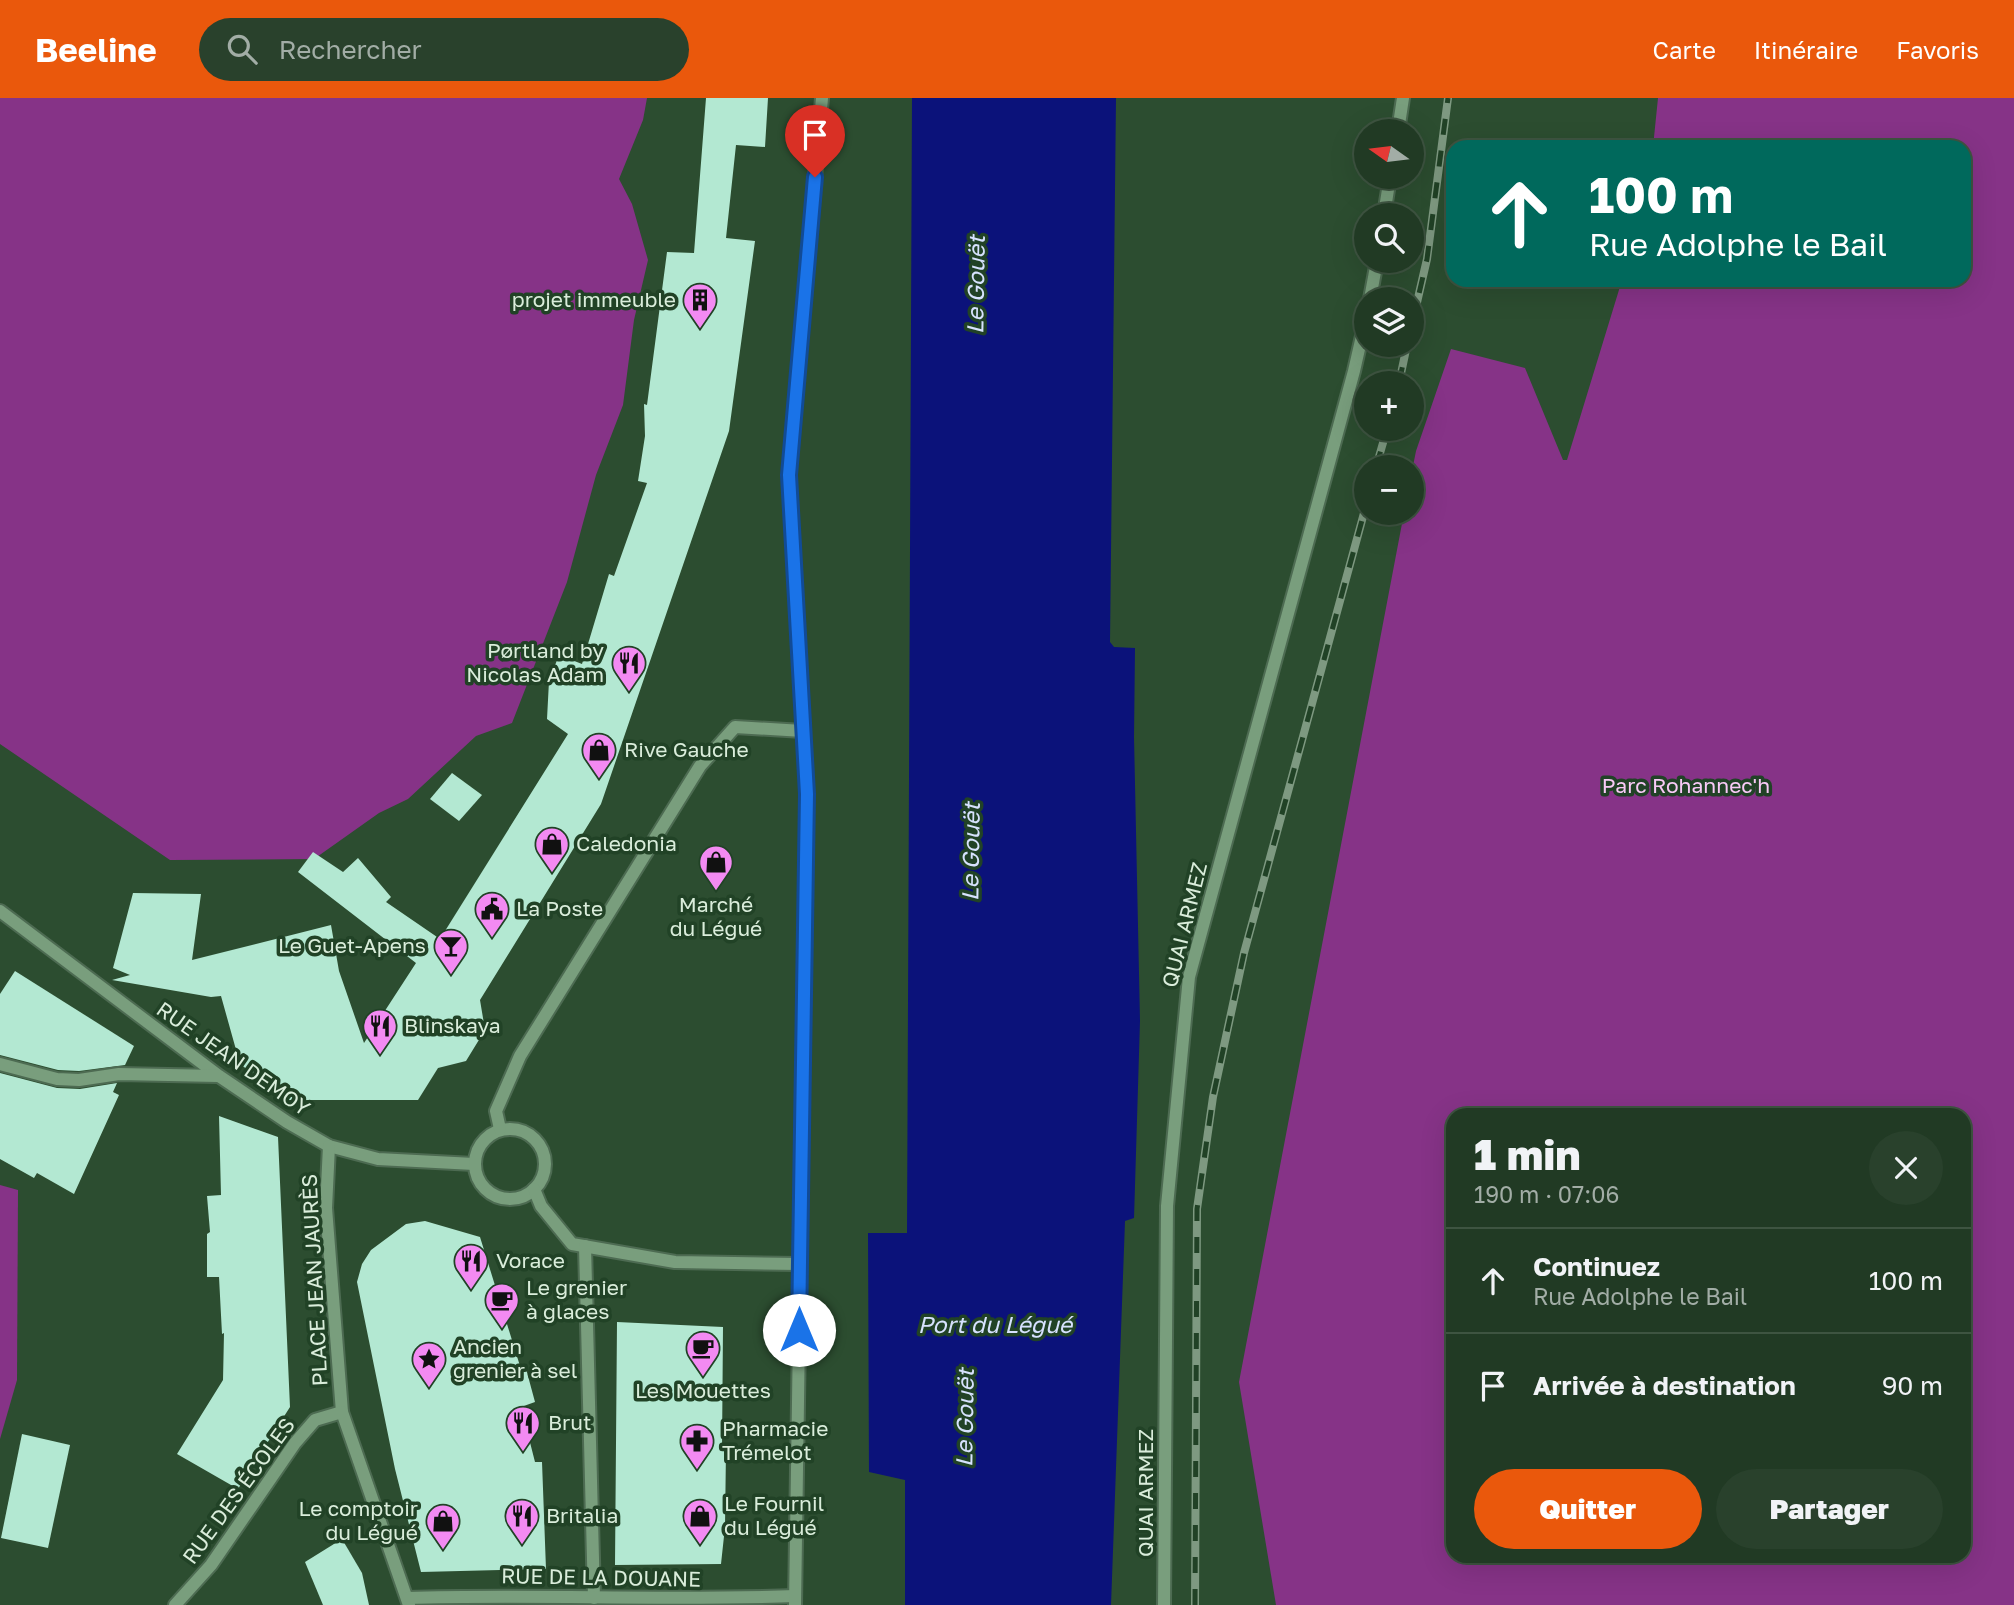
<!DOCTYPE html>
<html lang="fr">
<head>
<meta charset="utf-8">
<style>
  :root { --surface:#213a24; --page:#29412c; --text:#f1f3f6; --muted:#a2ada6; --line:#3e5441; --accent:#ea580c }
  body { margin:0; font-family:"Golos Text",sans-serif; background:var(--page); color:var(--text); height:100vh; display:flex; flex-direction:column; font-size:26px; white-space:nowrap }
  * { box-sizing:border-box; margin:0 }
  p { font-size:23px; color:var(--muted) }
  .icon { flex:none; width:38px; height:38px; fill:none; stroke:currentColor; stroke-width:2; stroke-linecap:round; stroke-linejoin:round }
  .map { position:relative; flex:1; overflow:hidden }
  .drawer { position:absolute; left:1446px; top:1010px; width:525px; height:455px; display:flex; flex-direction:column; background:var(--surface); border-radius:21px; box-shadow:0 7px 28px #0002,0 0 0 2px var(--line) }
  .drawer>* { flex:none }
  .guide { position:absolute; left:1446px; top:42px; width:525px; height:147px; border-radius:21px; box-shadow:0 7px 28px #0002,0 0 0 2px var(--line); background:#00695c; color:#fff; overflow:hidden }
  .needle { width:46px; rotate:284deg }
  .controls { position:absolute; left:1354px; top:21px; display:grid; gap:14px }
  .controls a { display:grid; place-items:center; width:70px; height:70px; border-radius:50%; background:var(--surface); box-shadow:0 7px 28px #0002,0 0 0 2px var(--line); font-size:35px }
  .pin { position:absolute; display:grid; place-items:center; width:60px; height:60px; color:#fff; margin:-72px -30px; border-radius:50% 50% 50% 0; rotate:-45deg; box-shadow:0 0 7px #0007 }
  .pin .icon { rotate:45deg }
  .me { position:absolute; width:77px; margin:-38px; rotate:0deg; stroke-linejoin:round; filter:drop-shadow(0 0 5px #0008) }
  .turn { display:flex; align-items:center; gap:24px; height:147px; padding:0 28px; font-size:32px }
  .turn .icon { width:91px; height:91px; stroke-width:2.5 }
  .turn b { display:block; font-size:49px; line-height:60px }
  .round { display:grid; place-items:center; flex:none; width:74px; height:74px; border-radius:37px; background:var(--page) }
  .summary { display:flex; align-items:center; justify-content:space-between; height:119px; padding:0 28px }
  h1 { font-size:42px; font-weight:800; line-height:52px }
  .action { display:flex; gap:14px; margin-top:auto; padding:14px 28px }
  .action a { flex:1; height:80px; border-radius:42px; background:var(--accent); color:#fff; font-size:28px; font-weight:800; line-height:80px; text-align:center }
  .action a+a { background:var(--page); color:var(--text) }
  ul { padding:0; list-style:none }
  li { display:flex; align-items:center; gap:21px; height:105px; padding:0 28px; border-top:2px solid var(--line) }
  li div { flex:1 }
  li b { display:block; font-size:26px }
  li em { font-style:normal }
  header { display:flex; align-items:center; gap:42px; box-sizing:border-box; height:98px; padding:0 35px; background:var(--accent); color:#fff }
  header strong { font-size:33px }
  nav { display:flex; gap:38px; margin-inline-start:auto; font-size:24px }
  .search { width:490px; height:63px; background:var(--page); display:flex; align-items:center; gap:18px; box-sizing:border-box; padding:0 24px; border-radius:38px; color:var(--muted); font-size:26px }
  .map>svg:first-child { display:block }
</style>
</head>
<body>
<header>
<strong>Beeline</strong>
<div class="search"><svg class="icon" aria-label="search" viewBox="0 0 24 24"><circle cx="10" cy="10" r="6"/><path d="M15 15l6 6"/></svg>Rechercher</div>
<nav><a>Carte</a><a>Itinéraire</a><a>Favoris</a></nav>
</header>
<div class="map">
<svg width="2014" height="1507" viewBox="0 0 2014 1507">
  <rect width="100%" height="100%" fill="#2c4d30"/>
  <g fill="#863387" fill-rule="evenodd">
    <polygon points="0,0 647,0 643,22 619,81 632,106 648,162 634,222 623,307 596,377 567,484 512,625 476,638 408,701 379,715 314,761 170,762 0,646"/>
    <path d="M 1658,0 L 2014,0 L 2014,1507 L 1276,1507 L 1239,1284 L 1404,415 L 1412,415 L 1412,373 L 1416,353 L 1451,251 L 1525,270 L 1563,362 L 1567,362 L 1622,182 L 1964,182 L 1964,49 L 1653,49 ZM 1452,1017 L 1964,1017 L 1964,1458 L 1452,1458 Z"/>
    <polygon points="0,1087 18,1092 17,1282 0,1341"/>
  </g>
  <polygon fill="#0b127a" points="912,0 1116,0 1110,544 1114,549 1135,550 1134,639 1140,923 1134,1120 1125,1123 1111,1507 905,1507 905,1382 869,1374 868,1135 907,1135"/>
  <g fill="#b3e8d2">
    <polygon points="706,0 768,0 765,49 736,47 726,140 755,143 729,333 601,706 480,902 485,932 466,963 438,970 418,1002 288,1002 240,966 221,898 211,899 112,882 130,877 113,870 133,795 201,796 192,862 331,827 339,873 364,945 416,865 298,774 313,754 343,774 358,760 391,799 386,804 440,841 568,636 547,621 549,583 559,557 582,566 609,476 614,478 647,385 638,383 645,338 644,306 647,307 667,154 694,155"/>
    <polygon points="452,675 482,697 459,723 430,701"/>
    <polygon points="15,873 134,948 125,967 79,973 58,972 0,957 0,896"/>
    <polygon points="0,975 57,990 80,991 117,985 113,994 119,997 74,1096 37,1075 34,1080 0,1061"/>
    <polygon points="219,1018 278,1039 290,1309 238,1391 177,1356 223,1282 224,1235 222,1236 219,1179 207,1179 207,1136 210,1134 207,1098 221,1097"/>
    <polygon points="425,1123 480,1139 520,1268 525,1267 535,1304 521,1309 535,1364 542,1364 546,1471 421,1474 395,1371 357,1184 362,1166 371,1152 406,1126"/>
    <polygon points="617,1224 723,1229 722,1351 726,1351 725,1429 721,1466 615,1467"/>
    <polygon points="22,1336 70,1347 48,1450 1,1440"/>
    <polygon points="342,1441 362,1475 369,1507 323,1507 305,1464"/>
  </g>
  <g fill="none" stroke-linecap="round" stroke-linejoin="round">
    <g stroke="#4d6b52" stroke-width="16">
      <g id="minor">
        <polyline points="1398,33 1403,0"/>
        <polyline points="1384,117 1390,79"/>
        <polyline points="1370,201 1377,163"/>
        <polyline points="0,813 219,978 287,1024 329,1048 378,1061 474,1066"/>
        <polyline points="0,966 57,981 79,982 119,976 218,978"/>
        <circle cx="510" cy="1066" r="35"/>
        <polyline points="500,1031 496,1013 520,958 700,668 735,629 803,633"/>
        <polyline points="329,1048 326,1110 342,1314 409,1507"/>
        <polyline points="534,1091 541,1108 572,1146 675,1164 799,1166"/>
        <polyline points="585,1148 594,1500"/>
        <path d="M 407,1500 C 536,1496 666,1503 795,1498"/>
        <polyline points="175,1507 211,1467 295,1345 315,1322 342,1314"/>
        <polyline points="795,1507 807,696 789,377 822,0"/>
        <polyline points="1164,1507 1167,1108 1189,879 1354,273 1367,216"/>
      </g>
    </g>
    <use href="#minor" stroke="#799e7d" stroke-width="12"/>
    <g stroke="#7e9981" stroke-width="8">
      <g id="rail">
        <polyline points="1412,226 1427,161 1448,0"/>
        <polyline points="1399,285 1407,247"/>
        <polyline points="1376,369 1387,331"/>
        <polyline points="1195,1507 1197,1111 1213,999 1244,855 1367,404"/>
      </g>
    </g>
    <use href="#rail" stroke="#214226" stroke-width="5" stroke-dasharray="16" stroke-linecap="butt"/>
  </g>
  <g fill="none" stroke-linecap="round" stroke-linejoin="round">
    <g stroke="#114b97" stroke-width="18">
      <polyline id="route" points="799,1232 807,696 789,377 815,79"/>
    </g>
    <use href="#route" stroke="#1a73e8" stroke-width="12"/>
  </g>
  <defs>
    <g id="building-pin" transform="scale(1.75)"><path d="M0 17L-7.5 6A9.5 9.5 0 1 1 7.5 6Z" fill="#f38af2" stroke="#214226"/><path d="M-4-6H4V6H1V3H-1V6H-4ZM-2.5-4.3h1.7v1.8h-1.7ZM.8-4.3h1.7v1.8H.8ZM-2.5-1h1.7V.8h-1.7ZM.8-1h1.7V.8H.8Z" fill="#111"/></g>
    <g id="restaurant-pin" transform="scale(1.75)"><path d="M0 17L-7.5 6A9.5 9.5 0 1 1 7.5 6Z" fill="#f38af2" stroke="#214226"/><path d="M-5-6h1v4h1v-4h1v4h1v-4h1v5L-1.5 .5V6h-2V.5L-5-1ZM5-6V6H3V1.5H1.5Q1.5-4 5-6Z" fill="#111"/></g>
    <g id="shop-pin" transform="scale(1.75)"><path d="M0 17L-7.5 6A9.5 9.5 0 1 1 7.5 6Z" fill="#f38af2" stroke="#214226"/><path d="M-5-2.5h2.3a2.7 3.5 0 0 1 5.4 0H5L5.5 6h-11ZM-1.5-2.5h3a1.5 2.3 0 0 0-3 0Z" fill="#111"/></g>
    <g id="civic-pin" transform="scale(1.75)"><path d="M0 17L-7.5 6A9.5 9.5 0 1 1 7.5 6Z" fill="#f38af2" stroke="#214226"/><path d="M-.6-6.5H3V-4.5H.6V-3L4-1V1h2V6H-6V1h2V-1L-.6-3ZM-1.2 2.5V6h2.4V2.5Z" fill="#111"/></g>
    <g id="bar-pin" transform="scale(1.75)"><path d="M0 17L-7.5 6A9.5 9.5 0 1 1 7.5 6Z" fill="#f38af2" stroke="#214226"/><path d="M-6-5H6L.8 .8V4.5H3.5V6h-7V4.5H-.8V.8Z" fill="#111"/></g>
    <g id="cafe-pin" transform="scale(1.75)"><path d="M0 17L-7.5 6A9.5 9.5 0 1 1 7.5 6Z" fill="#f38af2" stroke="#214226"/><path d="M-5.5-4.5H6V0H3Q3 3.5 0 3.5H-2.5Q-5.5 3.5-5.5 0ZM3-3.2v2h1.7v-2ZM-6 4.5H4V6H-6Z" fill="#111"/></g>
    <g id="sight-pin" transform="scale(1.75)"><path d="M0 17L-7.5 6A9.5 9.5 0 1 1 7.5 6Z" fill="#f38af2" stroke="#214226"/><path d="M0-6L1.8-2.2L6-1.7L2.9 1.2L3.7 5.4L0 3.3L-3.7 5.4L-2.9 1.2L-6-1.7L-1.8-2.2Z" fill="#111"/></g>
    <g id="pharmacy-pin" transform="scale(1.75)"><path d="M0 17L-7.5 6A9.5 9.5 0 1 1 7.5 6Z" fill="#f38af2" stroke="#214226"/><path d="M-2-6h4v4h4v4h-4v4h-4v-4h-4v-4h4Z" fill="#111"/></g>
  </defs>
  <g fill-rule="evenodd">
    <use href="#building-pin" x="700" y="202"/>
    <use href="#restaurant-pin" x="629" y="565"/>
    <use href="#shop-pin" x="599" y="652"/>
    <use href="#shop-pin" x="552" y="746"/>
    <use href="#shop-pin" x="716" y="764"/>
    <use href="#civic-pin" x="492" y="811"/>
    <use href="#bar-pin" x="451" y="848"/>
    <use href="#restaurant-pin" x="380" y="928"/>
    <use href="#restaurant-pin" x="471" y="1163"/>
    <use href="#cafe-pin" x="502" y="1202"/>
    <use href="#cafe-pin" x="703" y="1250"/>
    <use href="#sight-pin" x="429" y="1261"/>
    <use href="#restaurant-pin" x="523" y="1325"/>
    <use href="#pharmacy-pin" x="697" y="1343"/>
    <use href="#restaurant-pin" x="522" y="1418"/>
    <use href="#shop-pin" x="700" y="1418"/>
    <use href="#shop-pin" x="443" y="1423"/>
  </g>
  <g text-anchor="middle" stroke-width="7" stroke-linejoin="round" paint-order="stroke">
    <g font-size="21" fill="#daeddb" stroke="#214226" text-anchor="start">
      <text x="676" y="209" text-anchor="end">projet immeuble</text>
      <text x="604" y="560" text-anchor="end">Pørtland by<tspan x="604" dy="24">Nicolas Adam</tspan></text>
      <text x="624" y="659">Rive Gauche</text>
      <text x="576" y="753">Caledonia</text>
      <text x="716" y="814" text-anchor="middle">Marché<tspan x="716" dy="24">du Légué</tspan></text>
      <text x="516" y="818">La Poste</text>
      <text x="426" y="855" text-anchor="end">Le Guet-Apens</text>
      <text x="404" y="935">Blinskaya</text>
      <text x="496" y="1170">Vorace</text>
      <text x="526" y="1197">Le grenier<tspan x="526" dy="24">à glaces</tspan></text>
      <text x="453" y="1256">Ancien<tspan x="453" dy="24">grenier à sel</tspan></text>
      <text x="703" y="1300" text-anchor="middle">Les Mouettes</text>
      <text x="548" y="1332">Brut</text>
      <text x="722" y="1338">Pharmacie<tspan x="722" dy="24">Trémelot</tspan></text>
      <text x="724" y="1413">Le Fournil<tspan x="724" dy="24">du Légué</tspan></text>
      <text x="418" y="1418" text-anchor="end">Le comptoir<tspan x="418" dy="24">du Légué</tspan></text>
      <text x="546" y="1425">Britalia</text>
    </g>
    <g font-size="21" fill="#f9caf7" stroke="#214226">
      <text x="1686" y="695">Parc Rohannec'h</text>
    </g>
    <g font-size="21" fill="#daeddb" stroke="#214226">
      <text transform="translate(1185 827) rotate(-76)" y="7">QUAI ARMEZ</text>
      <text transform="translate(233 961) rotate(35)" y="7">RUE JEAN DEMOY</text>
      <text transform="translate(315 1182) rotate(-93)" y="7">PLACE JEAN JAURÈS</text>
      <text transform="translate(239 1393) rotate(-54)" y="7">RUE DES ÉCOLES</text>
      <text transform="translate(1146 1395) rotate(-90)" y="7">QUAI ARMEZ</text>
      <text transform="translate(601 1480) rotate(1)" y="7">RUE DE LA DOUANE</text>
    </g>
    <g font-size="23" font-style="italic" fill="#d7e2fe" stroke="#214226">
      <text transform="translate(976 187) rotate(-89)" y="8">Le Gouët</text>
      <text transform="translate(971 754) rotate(-89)" y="8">Le Gouët</text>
      <text x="995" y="1235">Port du Légué</text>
      <text transform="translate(965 1320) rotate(-89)" y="8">Le Gouët</text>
    </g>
  </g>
</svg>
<div class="controls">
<a><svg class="needle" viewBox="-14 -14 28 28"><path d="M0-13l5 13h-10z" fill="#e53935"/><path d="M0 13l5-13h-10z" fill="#a2ada6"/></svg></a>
<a><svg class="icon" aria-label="search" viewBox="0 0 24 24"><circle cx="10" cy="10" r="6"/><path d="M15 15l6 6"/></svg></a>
<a><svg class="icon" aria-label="layers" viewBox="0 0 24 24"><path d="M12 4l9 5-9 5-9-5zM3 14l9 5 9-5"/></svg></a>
<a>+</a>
<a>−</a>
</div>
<div class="pin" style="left:815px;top:79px;background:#d93025"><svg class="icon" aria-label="arrive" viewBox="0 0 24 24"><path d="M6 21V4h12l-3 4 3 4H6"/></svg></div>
<svg class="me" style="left:799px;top:1232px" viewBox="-20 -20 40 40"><circle r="19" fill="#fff"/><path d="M0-13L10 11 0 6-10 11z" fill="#1a73e8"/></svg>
<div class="guide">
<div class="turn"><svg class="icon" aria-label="ahead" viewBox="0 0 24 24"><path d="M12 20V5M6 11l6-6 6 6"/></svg><div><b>100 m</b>Rue Adolphe le Bail</div></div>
</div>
<section class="drawer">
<div class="summary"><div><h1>1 min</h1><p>190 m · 07:06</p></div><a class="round"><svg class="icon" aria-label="close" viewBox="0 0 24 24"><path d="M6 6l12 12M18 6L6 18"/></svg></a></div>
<ul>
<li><svg class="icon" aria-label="ahead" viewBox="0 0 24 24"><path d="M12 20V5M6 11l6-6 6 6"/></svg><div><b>Continuez</b><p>Rue Adolphe le Bail</p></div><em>100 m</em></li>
<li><svg class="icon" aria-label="arrive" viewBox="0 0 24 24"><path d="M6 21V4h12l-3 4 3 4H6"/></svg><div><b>Arrivée à destination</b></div><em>90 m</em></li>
</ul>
<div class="action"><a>Quitter</a><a>Partager</a></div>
</section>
</div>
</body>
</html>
